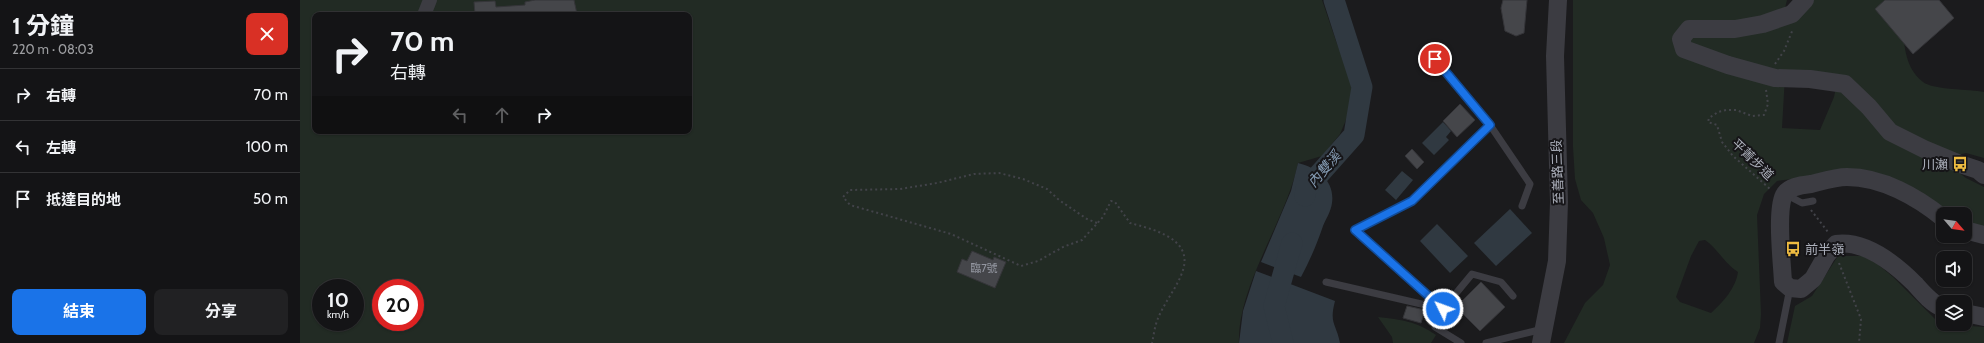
<!DOCTYPE html>
<html lang="zh-TW">
<head>
<meta charset="utf-8">
<style>
  :root { --surface:#141416; --page:#212123; --text:#f1f3f6; --muted:#9d9ea1; --line:#333335; --accent:#1a73e8 }
  body { margin:0; font-family:Cabin,"Noto Sans TC",sans-serif; background:var(--page); color:var(--text); height:100vh; display:flex; flex-direction:column; font-size:15px; white-space:nowrap }
  * { box-sizing:border-box; margin:0 }
  p { font-size:13px; color:var(--muted) }
  .icon { flex:none; width:22px; height:22px; fill:none; stroke:currentColor; stroke-width:2; stroke-linecap:round; stroke-linejoin:round }
  .map { position:relative; flex:1; overflow:hidden }
  .panel { display:flex; flex-direction:column; background:var(--surface); width:300px }
  .panel>* { flex:none }
  .guide { position:absolute; left:12px; top:12px; width:380px; height:122px; border-radius:8px; box-shadow:0 1px 3px #0004,0 0 0 1px var(--line); background:#141416; color:var(--text); overflow:hidden }
  .needle { width:26px; rotate:118deg }
  .tools { position:absolute; left:1636px; top:207px; display:grid; gap:8px }
  .tools a { display:grid; place-items:center; width:36px; height:36px; border-radius:8px; background:var(--surface); box-shadow:0 1px 3px #0004,0 0 0 1px var(--line); font-size:20px }
  .speed { position:absolute; left:12px; top:279px; display:flex; gap:8px; font-size:20px; font-weight:700; text-align:center }
  .speed>* { display:grid; place-content:center; width:52px; height:52px; border-radius:50%; background:var(--surface); box-shadow:0 1px 3px #0004,0 0 0 1px var(--line); line-height:1 }
  .speed small { font-size:10px; font-weight:400 }
  .speed .limit { border:6px solid #d22; background:#fff; color:#111 }
  .pin { position:absolute; display:grid; place-items:center; width:34px; height:34px; color:#fff; margin:-17px; border:2px solid #fff; border-radius:50%; box-shadow:0 1px 4px #0007 }
  .me { position:absolute; width:44px; margin:-22px; rotate:312deg; stroke-linejoin:round; filter:drop-shadow(0 0 3px #0008) }
  .turn { display:flex; align-items:center; gap:14px; height:84px; padding:0 12px; font-size:18px }
  .turn .icon { width:52px; height:52px; stroke-width:2.5 }
  .turn b { display:block; font-size:28px; line-height:34px }
  .lanes { display:flex; align-items:center; height:38px; padding:0 12px; background:#0003; justify-content:center; gap:20px; direction:ltr }
  .lanes .off { opacity:.35 }
  .round { display:grid; place-items:center; flex:none; width:42px; height:42px; border-radius:8px; background:var(--page) }
  .headline { display:flex; align-items:center; justify-content:space-between; height:68px; padding:0 12px }
  h1 { font-size:24px; font-weight:700; line-height:30px }
  .action { display:flex; gap:8px; margin-top:auto; padding:8px 12px }
  .action a { flex:1; height:46px; border-radius:8px; background:var(--accent); color:#fff; font-size:16px; font-weight:700; line-height:46px; text-align:center }
  .action a+a { background:var(--page); color:var(--text) }
  ul { padding:0; list-style:none }
  li { display:flex; align-items:center; gap:12px; height:52px; padding:0 12px; border-top:1px solid var(--line) }
  li div { flex:1 }
  li b { display:block; font-size:15px }
  li em { font-style:normal }
  main { display:flex; flex:1; min-height:0 }
  .map>svg:first-child { display:block }
</style>
</head>
<body>
<main>
<section class="panel">
<div class="headline"><div><h1>1 分鐘</h1><p>220 m · 08:03</p></div><a class="round" style="background:#d93025;color:#fff"><svg class="icon" aria-label="close" viewBox="0 0 24 24"><path d="M6 6l12 12M18 6L6 18"/></svg></a></div>
<ul>
<li><svg class="icon" aria-label="right" viewBox="0 0 24 24"><path d="M7 20v-9h11M14 6l5 5-5 5"/></svg><div><b>右轉</b></div><em>70 m</em></li>
<li><svg class="icon" aria-label="left" viewBox="0 0 24 24"><path d="M17 20v-9H6M10 6l-5 5 5 5"/></svg><div><b>左轉</b></div><em>100 m</em></li>
<li><svg class="icon" aria-label="arrive" viewBox="0 0 24 24"><path d="M6 21V4h12l-3 4 3 4H6"/></svg><div><b>抵達目的地</b></div><em>50 m</em></li>
</ul>
<div class="action"><a>結束</a><a>分享</a></div>
</section>
<div class="map">
<svg width="1684" height="343" viewBox="0 0 1684 343">
  <rect width="100%" height="100%" fill="#1b1b1d"/>
  <g fill="#222b24" fill-rule="evenodd">
    <path d="M 0,0 L 1022,0 L 1036,41 L 1052,80 L 1051,108 L 1040,134 L 1022,156 L 998,163 C 986,221 937,286 939,343 L 0,343 ZM 15,15 L 389,15 L 389,131 L 15,131 ZM 21,288 L 55,288 L 55,322 L 21,322 ZM 81,288 L 115,288 L 115,322 L 81,322 Z"/>
    <path d="M 1273,0 L 1487,0 L 1485,8 L 1513,0 L 1603,0 C 1604,26 1599,64 1623,82 C 1633,90 1670,89 1684,92 L 1684,158 L 1666,153 L 1658,155 L 1657,171 L 1666,178 L 1684,187 L 1684,237 L 1665,223 L 1665,214 L 1651,214 L 1602,184 L 1500,178 L 1477,181 L 1464,194 L 1457,215 L 1461,314 L 1460,328 L 1454,343 L 1264,343 L 1285,303 L 1303,285 L 1310,265 L 1304,238 L 1293,213 L 1281,200 L 1275,179 L 1273,147 ZM 1485,76 L 1538,78 L 1534,97 L 1520,130 L 1482,128 ZM 1405,240 C 1418,249 1424,263 1438,272 C 1436,288 1423,302 1411,313 L 1380,302 L 1376,297 L 1391,256 L 1399,241 Z"/>
    <polygon points="1538,256 1562,256 1575,262 1593,277 1637,321 1643,322 1643,324 1684,327 1684,343 1487,343 1495,306 1512,296"/>
    <path d="M 1078,317 C 1102,320 1116,321 1136,335 L 1131,343 L 1093,343 L 1092,337 Z"/>
  </g>
  <g fill="#303941">
    <polygon points="1143,122 1151,131 1146,137 1149,140 1134,155 1122,143"/>
    <path d="M 998,163 C 1018,168 1035,181 1032,203 C 1031,211 1026,219 1023,226 C 1017,244 1010,260 1001,277 L 961,262 L 991,191 Z"/>
    <polygon points="1102,171 1113,180 1096,200 1085,190"/>
    <polygon points="1210,209 1232,233 1196,266 1174,243"/>
    <polygon points="1137,224 1168,256 1150,273 1120,241"/>
    <path d="M 956,271 L 1035,301 C 1029,324 1036,323 1040,343 L 939,343 L 943,311 Z"/>
  </g>
  <g fill="none" stroke-linecap="round" stroke-linejoin="round">
    <g stroke="#303941" stroke-width="21">
      <polyline points="1005,196 1006,189 1054,135 1062,87 1034,0"/>
      <polyline points="983,343 974,306 992,243"/>
    </g>
  </g>
  <g fill="#45464a" stroke="#353539">
    <polygon points="235,0 274,0 277,14 175,15 174,2 195,1 196,7 225,5 225,2"/>
    <polygon points="1203,0 1227,0 1224,33 1216,36 1205,31 1201,8"/>
    <polygon points="1585,0 1639,0 1654,18 1613,54 1575,9"/>
    <polygon points="1160,104 1175,120 1157,137 1143,121"/>
    <polygon points="1112,149 1124,162 1117,169 1105,156"/>
    <polygon points="672,251 693,260 694,257 706,262 695,288 657,272 662,259 667,261"/>
    <polygon points="1181,282 1205,307 1180,331 1156,307"/>
    <polygon points="1107,306 1125,310 1121,323 1103,318"/>
  </g>
  <g fill="none" stroke-linecap="round" stroke-linejoin="round">
    <g stroke="#424349" stroke-width="2" stroke-dasharray="2 3" stroke-linecap="butt">
      <polyline points="1475,64 1484,51 1493,29"/>
      <polyline points="1466,90 1468,104 1464,115 1452,116 1436,110 1426,110 1418,112 1409,118 1408,122 1417,125 1422,142 1433,156 1470,189"/>
      <polyline points="1511,210 1528,232"/>
      <path d="M 797,223 L 787,219 L 759,200 L 747,189 L 723,179 L 699,173 L 674,174 L 637,183 L 600,189 L 550,190 L 543,197 L 550,205 L 651,234 L 721,266 L 738,261 L 763,247 L 782,240 L 803,217 L 811,201 L 815,202 L 830,223 C 852,229 893,238 883,270 C 878,286 866,300 859,316 C 855,324 854,334 852,343"/>
      <polyline points="1539,263 1561,319 1559,343"/>
    </g>
    <g stroke="#3c3c42" stroke-width="7">
      <polyline points="1135,59 1190,125"/>
      <polyline points="1485,194 1502,203 1513,201"/>
      <polyline points="1026,282 1143,309 1135,327 1161,343"/>
      <polyline points="1213,296 1201,282 1172,274 1143,309 1055,230 1112,201 1190,125 1230,184 1222,206"/>
      <polyline points="1186,343 1243,329"/>
      <polyline points="1479,343 1490,288"/>
    </g>
    <polyline stroke="#3c3c42" stroke-width="14" points="124,15 130,0"/>
    <g stroke="#3c3c42" stroke-width="18">
      <polyline points="1505,0 1492,14 1463,24 1435,29 1389,29 1381,39 1384,49 1428,65 1475,78 1510,79 1545,84 1569,107 1590,132 1624,149 1660,164 1678,170 1684,175"/>
      <path d="M 1643,218 C 1617,197 1582,177 1547,177 C 1536,177 1523,181 1511,184 C 1503,185 1489,186 1484,195 C 1476,211 1482,262 1483,282 L 1490,288 L 1501,289 L 1513,279 L 1526,256 L 1536,244 C 1566,240 1595,264 1615,284 C 1622,292 1632,304 1643,308"/>
      <polyline points="1665,230 1684,235"/>
      <polyline points="1665,313 1684,317"/>
      <polyline points="1241,343 1257,261 1259,202 1255,56 1258,0"/>
    </g>
  </g>
  <g fill="none" stroke-linecap="round" stroke-linejoin="round">
    <g stroke="#114b97" stroke-width="10">
      <polyline id="route" points="1135,59 1190,125 1112,201 1055,230 1143,309"/>
    </g>
    <use href="#route" stroke="#1a73e8" stroke-width="7"/>
  </g>
  <defs>
    <g id="bus-bare" transform="scale(1.2)"><path d="M-5-6H5V4H4V6H2V4H-2V6H-4V4H-5ZM-3.5-4V0h7V-4ZM-3.5 1.2v1.5H-2V1.2ZM2 1.2v1.5H3.5V1.2Z" fill="#efbc41" stroke="#161518" stroke-width="2.5" paint-order="stroke"/></g>
  </defs>
  <g fill-rule="evenodd">
    <use href="#bus-bare" x="1660" y="164"/>
    <use href="#bus-bare" x="1493" y="249"/>
  </g>
  <g text-anchor="middle" stroke-width="4" stroke-linejoin="round" paint-order="stroke">
    <g font-size="11" fill="#9396a0">
      <text x="684" y="272">臨7號</text>
    </g>
    <g font-size="13" fill="#adb1bc" stroke="#161518">
      <text transform="translate(1453 159) rotate(44)" y="5">平菁步道</text>
      <text transform="translate(1257 172) rotate(-92)" y="5">至善路三段</text>
    </g>
    <g font-size="13" fill="#adb1bc" stroke="#161518" text-anchor="end">
      <text x="1648" y="169">川瀨</text>
      <text x="1505" y="254" text-anchor="start">前半嶺</text>
    </g>
    <g font-size="14" font-style="italic" fill="#869db5" stroke="#161518">
      <text transform="translate(1024 169) rotate(-49)" y="5">內雙溪</text>
    </g>
  </g>
</svg>
<div class="tools">
<a><svg class="needle" viewBox="-14 -14 28 28"><path d="M0-13l5 13h-10z" fill="#e53935"/><path d="M0 13l5-13h-10z" fill="#9d9ea1"/></svg></a>
<a><svg class="icon" aria-label="sound" viewBox="0 0 24 24"><path d="M4 9h4l5-4v14l-5-4H4zM17 9q2 3 0 6"/></svg></a>
<a><svg class="icon" aria-label="layers" viewBox="0 0 24 24"><path d="M12 4l9 5-9 5-9-5zM3 14l9 5 9-5"/></svg></a>
</div>
<div class="speed"><div>10<small>km/h</small></div><div class="limit">20</div></div>
<div class="pin" style="left:1135px;top:59px;background:#d93025"><svg class="icon" aria-label="arrive" viewBox="0 0 24 24"><path d="M6 21V4h12l-3 4 3 4H6"/></svg></div>
<svg class="me" style="left:1143px;top:309px" viewBox="-20 -20 40 40"><circle r="17" fill="#1a73e8" stroke="#fff" stroke-width="3"/><path d="M0-11L8 9 0 5-8 9z" fill="#fff"/></svg>
<div class="guide">
<div class="turn"><svg class="icon" aria-label="right" viewBox="0 0 24 24"><path d="M7 20v-9h11M14 6l5 5-5 5"/></svg><div><b>70 m</b>右轉</div></div>
<div class="lanes"><svg class="icon off" aria-label="left" viewBox="0 0 24 24"><path d="M17 20v-9H6M10 6l-5 5 5 5"/></svg><svg class="icon off" aria-label="ahead" viewBox="0 0 24 24"><path d="M12 20V5M6 11l6-6 6 6"/></svg><svg class="icon" aria-label="right" viewBox="0 0 24 24"><path d="M7 20v-9h11M14 6l5 5-5 5"/></svg></div>
</div>
</div>
</main>
</body>
</html>
